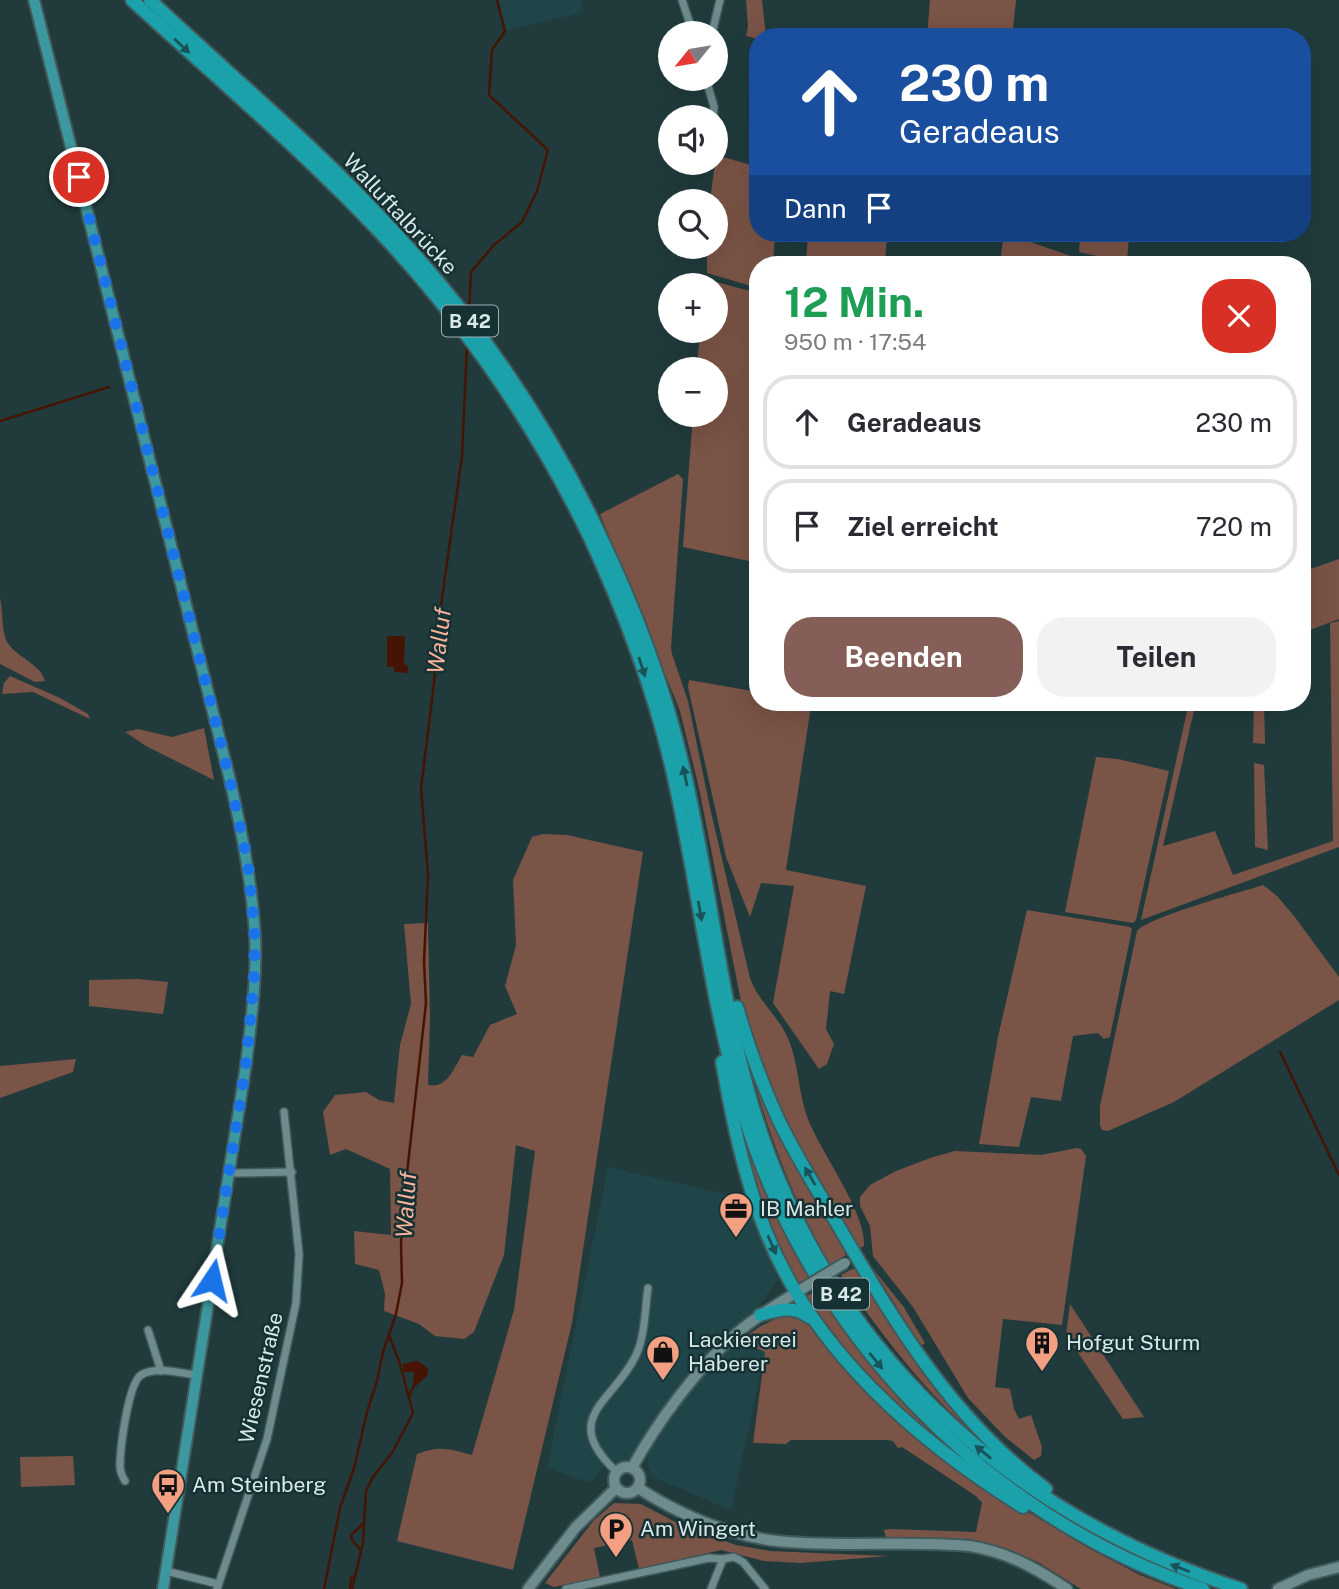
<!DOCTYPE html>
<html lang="de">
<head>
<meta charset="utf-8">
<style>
  :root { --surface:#fff; --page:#f2f2f3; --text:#2b2b33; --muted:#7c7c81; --line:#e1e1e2; --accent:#855f57 }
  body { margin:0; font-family:"Public Sans",sans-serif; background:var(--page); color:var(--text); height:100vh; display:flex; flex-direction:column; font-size:26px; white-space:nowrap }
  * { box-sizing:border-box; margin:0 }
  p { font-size:23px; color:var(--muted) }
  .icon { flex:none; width:38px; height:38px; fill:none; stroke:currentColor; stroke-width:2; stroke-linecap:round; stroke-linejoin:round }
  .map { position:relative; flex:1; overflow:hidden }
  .sheet { position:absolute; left:749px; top:256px; width:562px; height:455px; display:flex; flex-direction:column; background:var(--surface); border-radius:28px; box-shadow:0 7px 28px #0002 }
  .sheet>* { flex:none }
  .top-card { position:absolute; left:749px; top:28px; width:562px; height:214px; border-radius:28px; box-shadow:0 7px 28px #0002; background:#1a4fa0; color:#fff; overflow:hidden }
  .needle { width:46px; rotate:240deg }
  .controls { position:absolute; left:658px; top:21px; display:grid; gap:14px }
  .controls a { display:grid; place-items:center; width:70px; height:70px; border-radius:50%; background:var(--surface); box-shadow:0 7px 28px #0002; font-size:35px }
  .pin { position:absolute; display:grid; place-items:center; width:60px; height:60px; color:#fff; margin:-30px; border:4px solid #fff; border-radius:50%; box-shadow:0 2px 7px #0007 }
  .me { position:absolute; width:77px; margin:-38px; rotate:10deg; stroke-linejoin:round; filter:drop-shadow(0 0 5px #0008) }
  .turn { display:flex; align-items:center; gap:24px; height:147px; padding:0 35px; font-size:32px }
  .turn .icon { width:91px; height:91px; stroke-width:2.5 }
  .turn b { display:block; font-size:49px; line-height:60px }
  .then { display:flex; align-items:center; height:66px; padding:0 35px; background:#0003; gap:14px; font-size:26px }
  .round { display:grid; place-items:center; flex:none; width:74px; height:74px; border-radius:28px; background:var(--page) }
  .head { display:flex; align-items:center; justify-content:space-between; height:119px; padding:0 35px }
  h1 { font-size:42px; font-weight:700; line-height:52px; color:#1e9e55 }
  .cta { display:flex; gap:14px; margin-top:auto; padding:14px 35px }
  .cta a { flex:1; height:80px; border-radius:28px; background:var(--accent); color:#fff; font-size:28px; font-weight:700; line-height:80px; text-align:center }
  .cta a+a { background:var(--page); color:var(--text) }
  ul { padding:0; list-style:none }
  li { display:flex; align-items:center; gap:21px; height:94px; margin:0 14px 10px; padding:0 21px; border:4px solid var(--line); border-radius:28px }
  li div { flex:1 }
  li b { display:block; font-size:26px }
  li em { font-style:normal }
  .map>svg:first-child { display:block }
</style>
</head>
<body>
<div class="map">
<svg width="1339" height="1589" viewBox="0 0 1339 1589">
  <rect width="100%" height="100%" fill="#213b3d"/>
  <g fill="#204548">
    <polygon points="497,0 581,0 583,12 505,31"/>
    <polygon points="608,1167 746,1199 778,1279 756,1310 732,1329 742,1343 765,1352 731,1510 651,1476 647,1460 649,1454 640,1449 635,1455 624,1461 618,1462 609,1459 590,1483 547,1468"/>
  </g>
  <g fill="#7a5446">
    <polygon points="746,0 762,0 766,37 758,37 758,39 746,36 748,27"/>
    <polygon points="930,0 1016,0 1012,37 927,37"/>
    <polygon points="716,155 758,167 758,233 775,233 773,264 758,264 758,288 707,273 707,247 716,247 716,201 710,201"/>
    <polygon points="808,233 887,233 885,264 806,264"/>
    <polygon points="1004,233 1071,256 1070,264 1000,264"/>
    <polygon points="1080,233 1129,233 1127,263 1079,252"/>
    <polygon points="712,281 758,293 758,563 683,547 693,415 716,415 716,369 697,369 700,331 716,331 716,285 704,285"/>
    <path d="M 678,474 L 683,479 L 671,647 L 672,654 L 688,701 L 710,808 L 750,978 C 758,1001 777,1015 787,1036 C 799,1062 798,1093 808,1119 C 821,1153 866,1212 864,1246 L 860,1248 L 856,1246 L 799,1149 L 767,1081 L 744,1017 L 699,788 L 680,711 L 600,514 Z"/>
    <polygon points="1339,559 1339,619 1302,633 1302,572"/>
    <path d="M 0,598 C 3,610 1,630 7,642 C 16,657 41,664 45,681 L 35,682 L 0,664 Z"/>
    <polygon points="1339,621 1339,847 1141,920 1189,702 1196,702 1163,846 1215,831 1233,875 1333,841 1330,623"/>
    <polygon points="10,676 60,698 88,714 90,719 33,692 2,694 4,683"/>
    <polygon points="689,680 758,692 758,702 809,702 811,706 786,870 866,886 844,994 830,991 826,1029 834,1044 827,1064 819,1069 773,1003 794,886 761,883 750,917 726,857 688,687"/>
    <polygon points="1254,702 1264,702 1265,744 1253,743"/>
    <polygon points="204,728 214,780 146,746 125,732 138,729 172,737"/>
    <polygon points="1096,757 1118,759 1169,771 1136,920 1133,923 1065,912"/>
    <polygon points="1254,763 1264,765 1268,850 1255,847"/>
    <path d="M 543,834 L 567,835 L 643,852 L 572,1323 L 513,1570 L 397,1541 L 417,1454 C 441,1445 449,1449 472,1455 L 514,1310 L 535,1151 L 516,1145 L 504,1255 L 474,1332 L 464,1339 L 435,1336 L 419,1324 L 384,1311 L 385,1294 L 379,1270 L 355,1264 L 354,1231 L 391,1235 L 390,1169 L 346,1149 L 330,1155 L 323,1112 L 335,1095 L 366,1092 L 379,1100 L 394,1103 L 400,1045 L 411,1004 L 404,924 L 428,923 L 430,1018 L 428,1085 C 447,1089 454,1068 462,1055 L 473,1057 L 490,1025 L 517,1014 L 505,986 L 516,945 L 513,880 L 532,837 Z"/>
    <path d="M 1263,885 L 1277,896 L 1294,916 L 1339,977 L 1339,1000 L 1174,1102 L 1108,1131 L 1102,1130 L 1100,1125 L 1100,1106 L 1137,931 C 1151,916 1238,893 1263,885 Z"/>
    <polygon points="1027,910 1130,927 1132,929 1110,1037 1104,1039 1098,1033 1073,1036 1061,1101 1031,1097 1019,1147 979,1144 998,1037"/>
    <polygon points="138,979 168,982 163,1014 89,1006 89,980"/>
    <path d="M 743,1038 L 846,1247 L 845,1256 L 830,1265 C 789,1193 762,1118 743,1038 Z"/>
    <polygon points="76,1059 73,1072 0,1098 0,1066"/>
    <path d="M 732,1083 L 811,1276 L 800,1283 L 797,1282 C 761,1220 746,1152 732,1083 Z"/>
    <polygon points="1077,1148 1081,1149 1086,1156 1062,1325 1003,1319 995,1387 1010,1389 1014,1409 1019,1419 1031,1415 1042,1447 1041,1456 1034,1460 1004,1436 968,1398 913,1307 873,1256 870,1226 860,1206 860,1197 870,1185 896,1171 930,1158 955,1151 1041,1155"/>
    <path d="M 852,1269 L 859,1270 L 1001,1456 C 936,1407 886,1342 841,1275 Z"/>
    <polygon points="873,1269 903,1306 925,1343 921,1346"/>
    <polygon points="819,1289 896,1391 938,1435 986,1479 918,1425 857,1366 806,1300 807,1296"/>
    <polygon points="1070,1304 1144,1417 1123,1419 1066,1335"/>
    <polygon points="783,1315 805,1316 845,1363 998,1494 1088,1548 1140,1575 1176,1589 1081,1589 1038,1562 1008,1549 976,1540 886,1538 884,1530 890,1529 976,1532 982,1503 976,1496 902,1447 898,1448 893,1441 888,1440 791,1440 786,1444 753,1443 765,1352 742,1343 743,1339 759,1327"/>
    <polygon points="73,1456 75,1485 21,1487 20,1457"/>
    <polygon points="614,1503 641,1504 681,1525 736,1545 770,1551 889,1556 801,1563 764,1561 721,1550 639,1569 632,1540 594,1548 600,1577 554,1587 545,1583 594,1520"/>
  </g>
  <g fill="#451402">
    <polygon points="387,636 405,636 404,664 408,666 408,673 394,672 394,667 387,667"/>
    <polygon points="417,1362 427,1369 426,1375 413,1387 414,1372 404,1372 403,1365"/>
  </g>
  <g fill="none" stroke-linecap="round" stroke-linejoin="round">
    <g stroke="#451402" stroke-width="2.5">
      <polyline points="469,313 471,272 494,245 522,222 537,191 548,150 489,95 492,50 505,31 497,0"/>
      <polyline points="0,421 109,387"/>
      <polyline points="1280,1052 1339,1175"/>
      <polyline points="404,1365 417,1362 427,1369 426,1375 413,1387 409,1396"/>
      <polyline points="360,1549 352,1540 351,1535 364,1523"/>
      <polyline points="324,1589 340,1508 354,1468 367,1412 377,1381 383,1352 396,1314 402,1283 401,1244 403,1209 426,1003 424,962 428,875 421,788 434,683 441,605 462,457 467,344"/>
      <polyline points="350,1589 351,1578 356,1575"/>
      <polyline points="352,1589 363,1543 366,1491 373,1477 392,1453 413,1413 400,1364 389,1335"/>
    </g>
    <g stroke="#42595b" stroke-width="10">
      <g id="street">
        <polyline points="682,0 693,33"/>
        <polyline points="713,29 720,0"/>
        <polyline points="706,79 714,107 713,117"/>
        <polyline points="709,164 709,163"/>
        <polyline points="236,1173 292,1172"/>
        <polyline points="148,1330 161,1371"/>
        <path d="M 617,1472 C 557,1417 616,1401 637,1353 C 645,1334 645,1309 648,1288"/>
        <path d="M 125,1481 C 122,1476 120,1471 120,1466 C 120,1449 128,1384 141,1375 C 156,1366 180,1373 196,1375"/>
        <polyline points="166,1571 218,1584"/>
        <polyline points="217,1589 267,1439 296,1303 299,1254 284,1112"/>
        <polyline points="566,1589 709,1558 723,1559 734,1557 743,1562 765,1589"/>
        <polyline points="711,1589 723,1559"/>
      </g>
    </g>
    <g stroke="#42595b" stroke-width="14">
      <g id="secondary">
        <circle cx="627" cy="1480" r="13"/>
        <path d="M 632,1468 C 658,1421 697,1368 737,1333 C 758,1315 781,1302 804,1288"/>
        <path d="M 638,1488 C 680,1515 726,1535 777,1541 C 841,1548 906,1540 970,1546 C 1007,1552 1036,1568 1067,1589"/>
        <polyline points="528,1589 576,1527 616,1488"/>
        <polyline points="1278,1589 1308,1575 1339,1567"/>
      </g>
    </g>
    <g stroke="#42595b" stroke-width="14">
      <path id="primary" d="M 34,0 L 228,772 C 241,826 252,880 255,936 C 257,979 251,1022 246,1065 L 163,1589"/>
    </g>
    <g stroke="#42595b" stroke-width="16">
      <g id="highway">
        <path d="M 132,0 C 218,79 308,155 388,241 C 469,329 538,430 590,538 C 625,614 655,693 673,774 C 698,885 710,999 742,1108 C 807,1330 983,1516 1203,1589"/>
        <path d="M 150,0 C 233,78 322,152 399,237 C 479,324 546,422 597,529 C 634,605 664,684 683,766 C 710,878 719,994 752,1104 C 824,1345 1004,1513 1241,1589"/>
        <path d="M 737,1007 C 748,1046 762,1084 779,1121 C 798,1160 821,1196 842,1232 C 898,1328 955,1422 1046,1489"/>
        <path d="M 722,1062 C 732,1118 744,1178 766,1232 C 813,1350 917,1441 1023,1507"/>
        <path d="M 760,1315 C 778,1310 793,1305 809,1317"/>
      </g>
    </g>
    <use href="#street" stroke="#6e8b8d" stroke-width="7"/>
    <use href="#secondary" stroke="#6e8b8d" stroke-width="10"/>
    <use href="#primary" stroke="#3c989e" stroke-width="10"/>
    <use href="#highway" stroke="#1ba1aa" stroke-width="12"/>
    <g stroke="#42595b" stroke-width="14" stroke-linecap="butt">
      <polyline id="secondary-bridge" points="805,1287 845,1263"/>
    </g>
    <use href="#secondary-bridge" stroke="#6e8b8d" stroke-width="10"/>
  </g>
  <defs><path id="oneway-solid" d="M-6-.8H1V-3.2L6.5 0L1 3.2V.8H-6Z" transform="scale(1.75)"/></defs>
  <g fill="#185357">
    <use href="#oneway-solid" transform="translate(182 46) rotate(43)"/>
    <use href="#oneway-solid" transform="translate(642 667) rotate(72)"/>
    <use href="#oneway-solid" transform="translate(685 776) rotate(-102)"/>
    <use href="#oneway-solid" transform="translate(700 911) rotate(80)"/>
    <use href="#oneway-solid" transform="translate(810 1176) rotate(-120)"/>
    <use href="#oneway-solid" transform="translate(772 1245) rotate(66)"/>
    <use href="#oneway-solid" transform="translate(876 1361) rotate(51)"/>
    <use href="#oneway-solid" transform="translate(983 1452) rotate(-141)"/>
    <use href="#oneway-solid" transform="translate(1180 1568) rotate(-159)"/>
  </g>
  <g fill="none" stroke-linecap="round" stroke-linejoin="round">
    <polyline stroke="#1a73e8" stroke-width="12" stroke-dasharray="0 21.6" points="79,177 228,772 248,863 255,938 254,979 246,1065 212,1280"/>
  </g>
  <defs>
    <g id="office-pin" transform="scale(1.75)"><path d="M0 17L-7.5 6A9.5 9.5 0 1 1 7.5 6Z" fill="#f39f82" stroke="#163133"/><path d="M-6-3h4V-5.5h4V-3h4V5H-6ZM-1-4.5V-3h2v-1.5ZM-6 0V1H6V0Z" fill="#111"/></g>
    <g id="building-pin" transform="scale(1.75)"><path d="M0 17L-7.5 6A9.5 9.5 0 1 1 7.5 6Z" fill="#f39f82" stroke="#163133"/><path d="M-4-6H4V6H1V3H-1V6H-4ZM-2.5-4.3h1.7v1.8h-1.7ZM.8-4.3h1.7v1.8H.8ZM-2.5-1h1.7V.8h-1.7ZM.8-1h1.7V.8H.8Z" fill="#111"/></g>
    <g id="shop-pin" transform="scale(1.75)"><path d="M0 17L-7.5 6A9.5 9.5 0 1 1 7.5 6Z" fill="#f39f82" stroke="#163133"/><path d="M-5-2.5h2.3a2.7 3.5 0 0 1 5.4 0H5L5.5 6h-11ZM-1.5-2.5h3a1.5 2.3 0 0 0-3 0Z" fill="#111"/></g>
    <g id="bus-pin" transform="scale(1.75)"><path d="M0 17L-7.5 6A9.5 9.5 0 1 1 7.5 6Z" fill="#f39f82" stroke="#163133"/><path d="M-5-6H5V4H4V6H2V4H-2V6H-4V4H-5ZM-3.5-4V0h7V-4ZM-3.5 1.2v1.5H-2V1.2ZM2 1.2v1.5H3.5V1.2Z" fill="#111"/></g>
    <g id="parking-pin" transform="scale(1.75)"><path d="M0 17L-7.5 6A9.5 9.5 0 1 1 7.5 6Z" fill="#f39f82" stroke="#163133"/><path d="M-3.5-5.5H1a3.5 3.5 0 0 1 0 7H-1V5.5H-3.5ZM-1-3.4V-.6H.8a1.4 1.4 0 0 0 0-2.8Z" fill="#111"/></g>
  </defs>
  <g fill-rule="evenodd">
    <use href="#office-pin" x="736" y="1209"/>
    <use href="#building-pin" x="1042" y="1343"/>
    <use href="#shop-pin" x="663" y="1352"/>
    <use href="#bus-pin" x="168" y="1485"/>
    <use href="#parking-pin" x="616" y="1529"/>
  </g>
  <g text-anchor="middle" stroke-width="5" stroke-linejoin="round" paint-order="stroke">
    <g fill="#163133" stroke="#9eb1b2" stroke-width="2">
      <rect x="442" y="305.5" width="56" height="31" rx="5"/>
      <rect x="813" y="1278.5" width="56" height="31" rx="5"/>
    </g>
    <g font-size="19" font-weight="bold" fill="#d9e8e9">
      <text x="470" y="328">B 42</text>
      <text x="841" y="1301">B 42</text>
    </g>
    <g font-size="21" fill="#d9e8e9" stroke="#163133">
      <text transform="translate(400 214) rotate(47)" y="7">Walluftalbrücke</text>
      <text transform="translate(261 1378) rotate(-77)" y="7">Wiesenstraße</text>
    </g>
    <g font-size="21" fill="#d9e8e9" stroke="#163133" text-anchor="start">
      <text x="760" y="1216">IB Mahler</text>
      <text x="688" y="1347">Lackiererei<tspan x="688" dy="24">Haberer</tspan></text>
      <text x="1066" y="1350">Hofgut Sturm</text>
      <text x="192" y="1492">Am Steinberg</text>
      <text x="640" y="1536">Am Wingert</text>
    </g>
    <g font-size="23" font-style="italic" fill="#f8b29a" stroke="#163133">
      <text transform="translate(439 641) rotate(-83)" y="8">Walluf</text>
      <text transform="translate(406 1205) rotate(-86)" y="8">Walluf</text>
    </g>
  </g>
</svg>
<div class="controls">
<a><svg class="needle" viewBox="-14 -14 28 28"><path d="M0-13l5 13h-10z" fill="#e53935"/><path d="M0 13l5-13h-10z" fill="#7c7c81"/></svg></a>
<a><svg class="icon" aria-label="sound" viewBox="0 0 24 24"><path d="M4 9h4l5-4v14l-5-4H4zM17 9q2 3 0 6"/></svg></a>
<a><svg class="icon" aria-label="search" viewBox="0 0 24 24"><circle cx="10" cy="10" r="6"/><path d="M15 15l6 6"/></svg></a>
<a>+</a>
<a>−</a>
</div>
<div class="pin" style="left:79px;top:177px;background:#d93025"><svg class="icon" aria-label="arrive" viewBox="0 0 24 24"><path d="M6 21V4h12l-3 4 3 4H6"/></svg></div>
<svg class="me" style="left:212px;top:1280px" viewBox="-20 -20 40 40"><path d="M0-17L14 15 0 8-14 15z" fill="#1a73e8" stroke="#fff" stroke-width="4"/></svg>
<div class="top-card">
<div class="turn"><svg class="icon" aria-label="ahead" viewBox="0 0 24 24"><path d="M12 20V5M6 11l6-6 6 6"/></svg><div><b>230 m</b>Geradeaus</div></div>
<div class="then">Dann<svg class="icon" aria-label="arrive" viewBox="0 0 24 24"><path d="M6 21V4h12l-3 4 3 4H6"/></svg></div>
</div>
<section class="sheet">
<div class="head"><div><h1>12 Min.</h1><p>950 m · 17:54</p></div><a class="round" style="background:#d93025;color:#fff"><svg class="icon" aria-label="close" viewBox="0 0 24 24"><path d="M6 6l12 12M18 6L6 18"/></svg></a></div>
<ul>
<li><svg class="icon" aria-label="ahead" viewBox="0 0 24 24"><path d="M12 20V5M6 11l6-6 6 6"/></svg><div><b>Geradeaus</b></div><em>230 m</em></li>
<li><svg class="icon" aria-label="arrive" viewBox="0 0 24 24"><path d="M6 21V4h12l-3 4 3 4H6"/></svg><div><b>Ziel erreicht</b></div><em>720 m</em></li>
</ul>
<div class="cta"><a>Beenden</a><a>Teilen</a></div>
</section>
</div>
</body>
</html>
